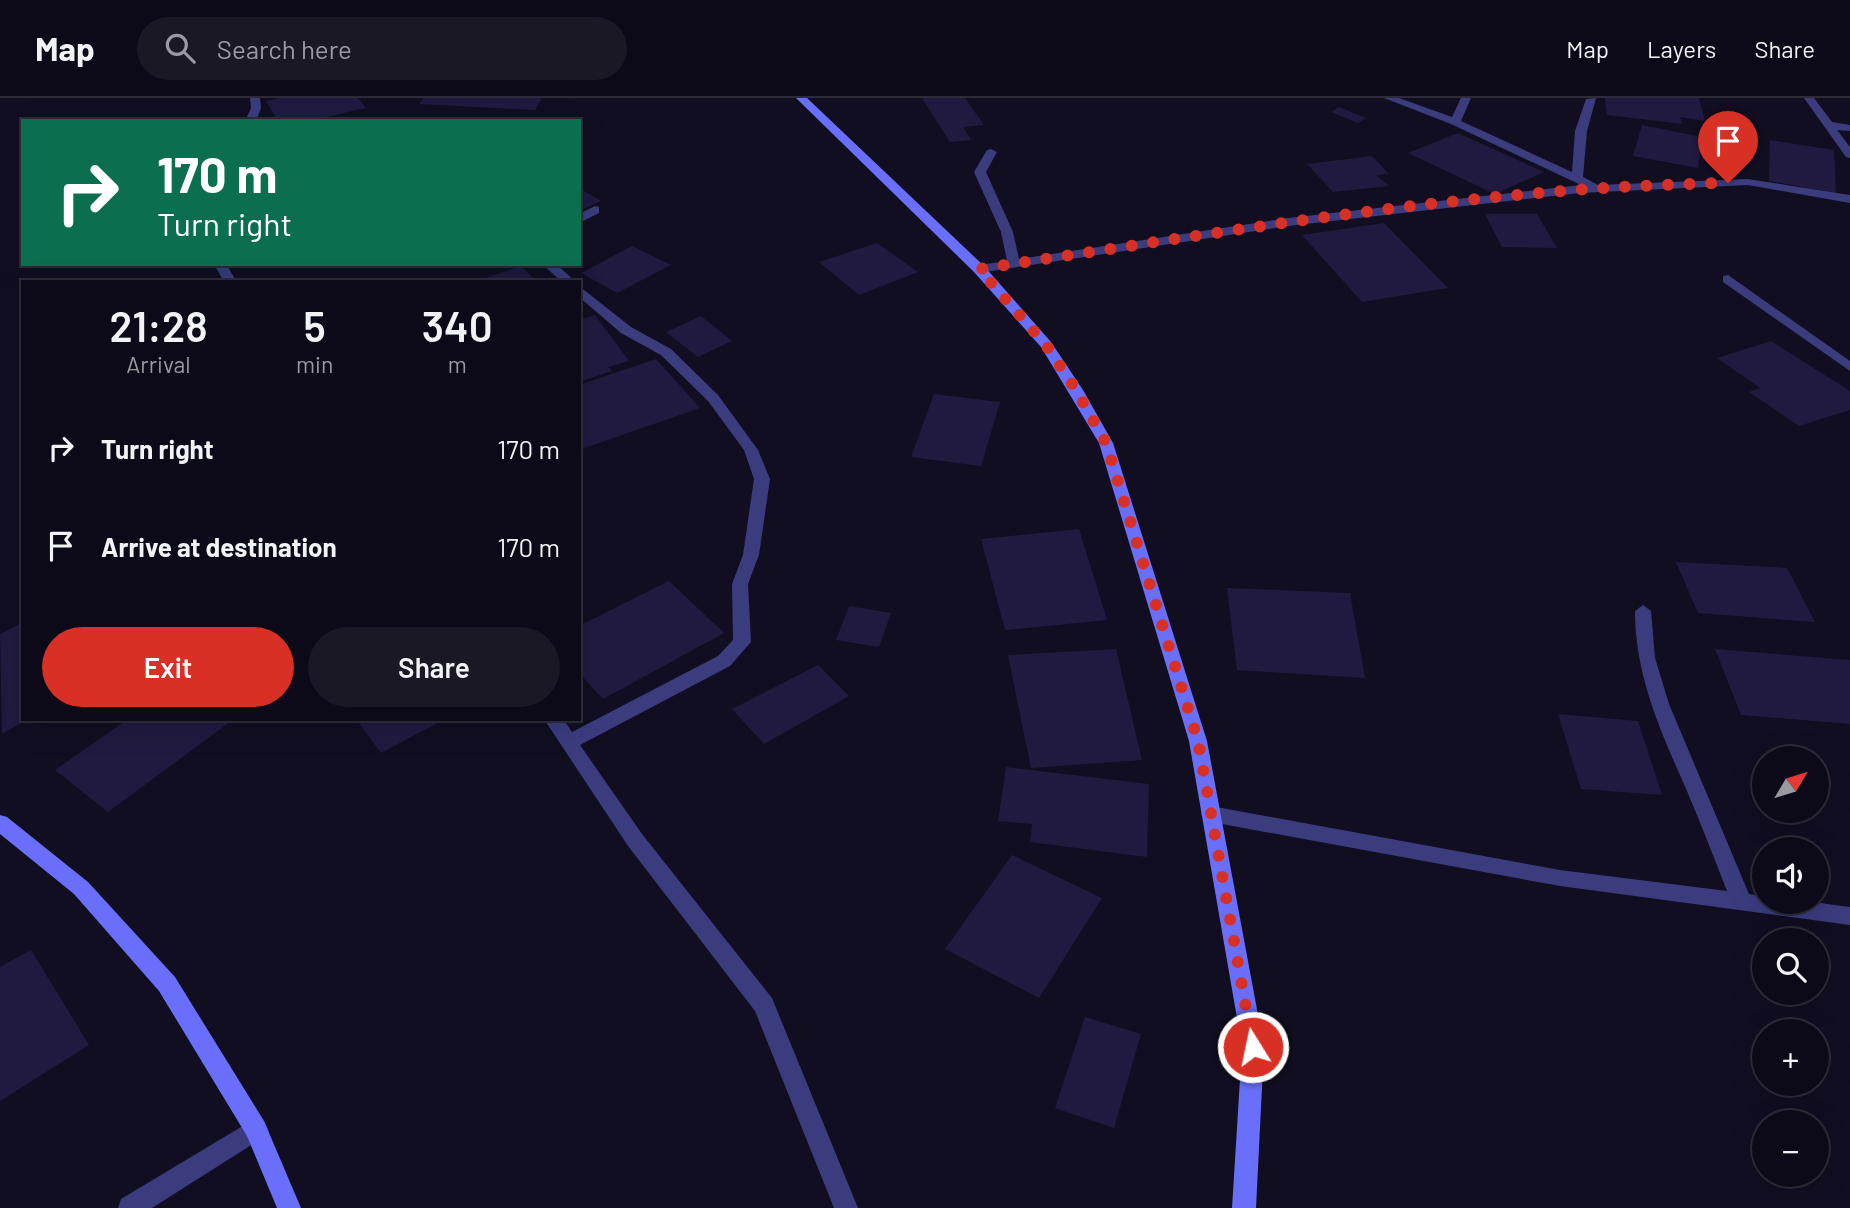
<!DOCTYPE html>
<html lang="en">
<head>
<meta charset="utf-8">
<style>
  :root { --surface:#0c0a18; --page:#1a1825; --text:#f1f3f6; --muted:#9a9aa2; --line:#2c2b37; --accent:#d93025 }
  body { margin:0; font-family:Barlow,sans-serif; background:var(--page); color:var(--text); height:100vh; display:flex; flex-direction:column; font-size:26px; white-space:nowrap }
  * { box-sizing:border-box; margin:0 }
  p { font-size:23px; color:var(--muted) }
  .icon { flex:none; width:38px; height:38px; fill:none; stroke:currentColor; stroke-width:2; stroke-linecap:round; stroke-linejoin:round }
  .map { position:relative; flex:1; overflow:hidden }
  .panel { position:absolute; left:21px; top:182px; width:560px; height:441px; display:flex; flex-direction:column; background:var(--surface); border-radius:0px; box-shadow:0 7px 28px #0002,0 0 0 2px var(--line) }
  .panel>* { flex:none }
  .banner { position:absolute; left:21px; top:21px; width:560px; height:147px; border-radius:0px; box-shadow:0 7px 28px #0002,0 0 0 2px var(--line); background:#0b6e4f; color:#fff; overflow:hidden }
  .needle { width:46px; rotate:52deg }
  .buttons { position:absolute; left:1752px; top:648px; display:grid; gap:14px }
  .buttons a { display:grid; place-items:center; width:77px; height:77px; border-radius:50%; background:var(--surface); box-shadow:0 7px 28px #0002,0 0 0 2px var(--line); font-size:35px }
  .pin { position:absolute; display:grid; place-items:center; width:60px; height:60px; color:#fff; margin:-72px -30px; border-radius:50% 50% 50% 0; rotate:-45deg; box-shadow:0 0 7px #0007 }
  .pin .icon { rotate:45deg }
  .me { position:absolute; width:77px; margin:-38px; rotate:350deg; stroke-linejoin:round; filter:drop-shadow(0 0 5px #0008) }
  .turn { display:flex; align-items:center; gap:24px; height:147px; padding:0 21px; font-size:32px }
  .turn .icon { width:91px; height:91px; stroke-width:2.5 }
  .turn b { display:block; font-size:49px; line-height:60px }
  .eta { display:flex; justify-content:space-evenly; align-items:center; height:119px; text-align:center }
  .eta b { font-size:42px; font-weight:600; line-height:49px }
  .cta { display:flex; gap:14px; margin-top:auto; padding:14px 21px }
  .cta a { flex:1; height:80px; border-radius:42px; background:var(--accent); color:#fff; font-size:28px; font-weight:600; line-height:80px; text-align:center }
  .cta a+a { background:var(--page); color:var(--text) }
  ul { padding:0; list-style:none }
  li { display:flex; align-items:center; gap:21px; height:98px; padding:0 21px }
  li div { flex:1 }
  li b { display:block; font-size:26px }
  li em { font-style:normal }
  header { display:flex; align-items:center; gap:42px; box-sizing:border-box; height:98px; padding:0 35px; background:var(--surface); border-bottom:2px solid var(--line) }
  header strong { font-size:33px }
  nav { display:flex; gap:38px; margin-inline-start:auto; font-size:24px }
  .search { width:490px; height:63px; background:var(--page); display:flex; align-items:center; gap:18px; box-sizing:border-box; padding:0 24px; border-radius:38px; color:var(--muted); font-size:26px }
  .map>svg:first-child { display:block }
</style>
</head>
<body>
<header>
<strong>Map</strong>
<div class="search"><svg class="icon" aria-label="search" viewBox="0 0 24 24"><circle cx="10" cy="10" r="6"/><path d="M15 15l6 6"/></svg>Search here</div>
<nav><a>Map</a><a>Layers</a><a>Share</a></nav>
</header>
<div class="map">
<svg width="1850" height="1110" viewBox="0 0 1850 1110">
  <rect width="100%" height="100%" fill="#100e20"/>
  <g fill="#201a40">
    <polygon points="281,0 358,0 366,10 309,23 278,23 266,3"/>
    <polygon points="424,0 542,0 535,12 419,6"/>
    <polygon points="922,0 965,0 984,27 963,29 971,42 950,44"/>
    <polygon points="1605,0 1699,0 1705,23 1680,19 1682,26 1607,17"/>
    <polygon points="1339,9 1366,20 1358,25 1331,14"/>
    <polygon points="1642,27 1702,39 1698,70 1633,58"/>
    <polygon points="1458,35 1544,74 1495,96 1408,55"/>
    <polygon points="1770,42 1834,52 1836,95 1769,83"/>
    <polygon points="1372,58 1389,76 1376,77 1389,88 1333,94 1307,66"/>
    <polygon points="579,90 601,103 579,113"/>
    <polygon points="1485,116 1537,116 1557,150 1502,149"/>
    <polygon points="1384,125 1448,190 1362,204 1302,137"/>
    <polygon points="877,145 918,174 859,197 819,164"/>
    <polygon points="632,148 671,167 617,195 581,175"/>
    <polygon points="521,168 537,184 476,184 476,183"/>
    <polygon points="595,217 629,263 608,269 612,273 579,284 579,222"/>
    <polygon points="701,218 732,243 698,259 666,234"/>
    <polygon points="1771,243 1850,293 1850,312 1799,328 1749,294 1760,290 1717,260"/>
    <polygon points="656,261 700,310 579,352 579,287"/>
    <polygon points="934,296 1000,304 981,368 911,359"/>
    <polygon points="1079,431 1107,522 1005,532 981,441"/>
    <polygon points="1676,464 1787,470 1815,524 1698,515"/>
    <polygon points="669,483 724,535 603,601 579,575 579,528"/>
    <polygon points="1227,490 1350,495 1365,580 1237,572"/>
    <polygon points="849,508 891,515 879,549 836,542"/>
    <polygon points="23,524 23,621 28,621 2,636 0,536"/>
    <polygon points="1116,551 1142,662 1031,670 1008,557"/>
    <polygon points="1715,551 1850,562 1850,626 1741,617"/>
    <polygon points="818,567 849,598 764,646 732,611"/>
    <polygon points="1558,616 1638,623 1662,697 1581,691"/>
    <polygon points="128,621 234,621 108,714 55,672"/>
    <polygon points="356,621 445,621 381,655"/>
    <polygon points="1006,669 1149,686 1147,759 1030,744 1032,726 998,723"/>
    <polygon points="1012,757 1102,800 1039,900 945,851"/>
    <polygon points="31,852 89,947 0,1003 0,869"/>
    <polygon points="1085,919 1141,936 1114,1030 1055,1010"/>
  </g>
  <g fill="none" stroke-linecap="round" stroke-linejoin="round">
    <g fill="#3a3c7e" fill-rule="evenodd">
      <polygon points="250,0 260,0 261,10 256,23 245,23 251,10"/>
      <polygon points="1384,0 1399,0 1452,19 1461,0 1471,0 1461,23 1572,74 1575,33 1586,1 1596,0 1587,33 1583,79 1598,87 1748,81 1850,97 1850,105 1748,87 1580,95 1288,128 979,175 973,171 979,167 1007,163 1001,134 974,74 987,52 991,51 997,54 986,74 1013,134 1019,161 1288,120 1581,87 1451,26"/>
      <polygon points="1804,0 1814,0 1832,24 1850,27 1850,33 1837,32 1850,49 1850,60 1846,59"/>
      <polygon points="595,108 599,109 599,115 579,125 579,116"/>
      <polygon points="214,166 226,166 237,184 224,184"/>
      <polygon points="542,166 556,166 576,184 562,184"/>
      <polygon points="1728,177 1850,263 1850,273 1723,184 1723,178"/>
      <polygon points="579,188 631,229 671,251 718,297 758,352 770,381 759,457 748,486 751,544 730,568 580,647 642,736 772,900 858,1110 834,1110 755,913 628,748 544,621 563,621 572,634 718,558 733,542 732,486 743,457 754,381 744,352 708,303 661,257 621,235 579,199"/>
      <path d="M 1643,507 L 1651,513 L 1655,560 L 1669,606 L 1749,796 L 1764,798 L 1764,803 L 1805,803 L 1850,809 L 1850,827 L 1560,788 L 1211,724 L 1204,722 L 1201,716 L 1204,710 L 1211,708 L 1560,772 L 1727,793 C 1714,760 1701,726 1687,693 C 1661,634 1635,578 1635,513 Z"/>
      <polygon points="256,1020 264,1023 268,1031 264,1039 152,1110 118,1110 121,1101"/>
    </g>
    <g fill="#696ffa" fill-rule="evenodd">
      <polygon points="796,0 807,0 984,168 1051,244 1083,292 1113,345 1207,643 1264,949 1256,1110 1232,1110 1242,949 1189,643 1099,345 1041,249 974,174"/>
      <polygon points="0,717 7,719 88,784 175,879 264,1023 301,1110 277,1110 247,1038 159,893 74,796 0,736"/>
    </g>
  </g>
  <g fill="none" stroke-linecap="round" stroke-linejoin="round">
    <path stroke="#d93025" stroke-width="12" stroke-dasharray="0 21.6" d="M 1253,949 L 1198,643 L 1106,345 L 1076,292 L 1046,247 L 979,171 C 1227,134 1476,89 1728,85"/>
  </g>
</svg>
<div class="buttons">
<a><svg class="needle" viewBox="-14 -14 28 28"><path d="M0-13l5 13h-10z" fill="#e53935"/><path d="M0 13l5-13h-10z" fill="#9a9aa2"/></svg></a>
<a><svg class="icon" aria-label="sound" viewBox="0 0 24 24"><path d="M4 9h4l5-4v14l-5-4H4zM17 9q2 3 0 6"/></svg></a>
<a><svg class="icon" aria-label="search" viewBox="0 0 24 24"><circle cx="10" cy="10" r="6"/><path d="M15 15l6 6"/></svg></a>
<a>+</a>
<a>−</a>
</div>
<div class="pin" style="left:1728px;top:85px;background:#d93025"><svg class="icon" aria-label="arrive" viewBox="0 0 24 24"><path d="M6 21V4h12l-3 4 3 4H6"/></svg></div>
<svg class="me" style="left:1253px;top:949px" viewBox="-20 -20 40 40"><circle r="17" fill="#d93025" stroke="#fff" stroke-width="3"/><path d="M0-11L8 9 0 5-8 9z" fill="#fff"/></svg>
<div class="banner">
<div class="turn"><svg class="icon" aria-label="right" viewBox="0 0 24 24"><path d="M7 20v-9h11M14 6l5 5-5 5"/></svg><div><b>170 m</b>Turn right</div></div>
</div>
<section class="panel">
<div class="eta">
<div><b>21:28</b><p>Arrival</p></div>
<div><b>5</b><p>min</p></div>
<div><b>340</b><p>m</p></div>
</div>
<ul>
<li><svg class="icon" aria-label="right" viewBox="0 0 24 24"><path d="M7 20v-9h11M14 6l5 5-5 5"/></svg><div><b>Turn right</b></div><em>170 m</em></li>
<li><svg class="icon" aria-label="arrive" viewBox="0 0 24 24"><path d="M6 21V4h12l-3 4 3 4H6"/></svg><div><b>Arrive at destination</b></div><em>170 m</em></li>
</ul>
<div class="cta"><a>Exit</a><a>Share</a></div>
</section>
</div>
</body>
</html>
